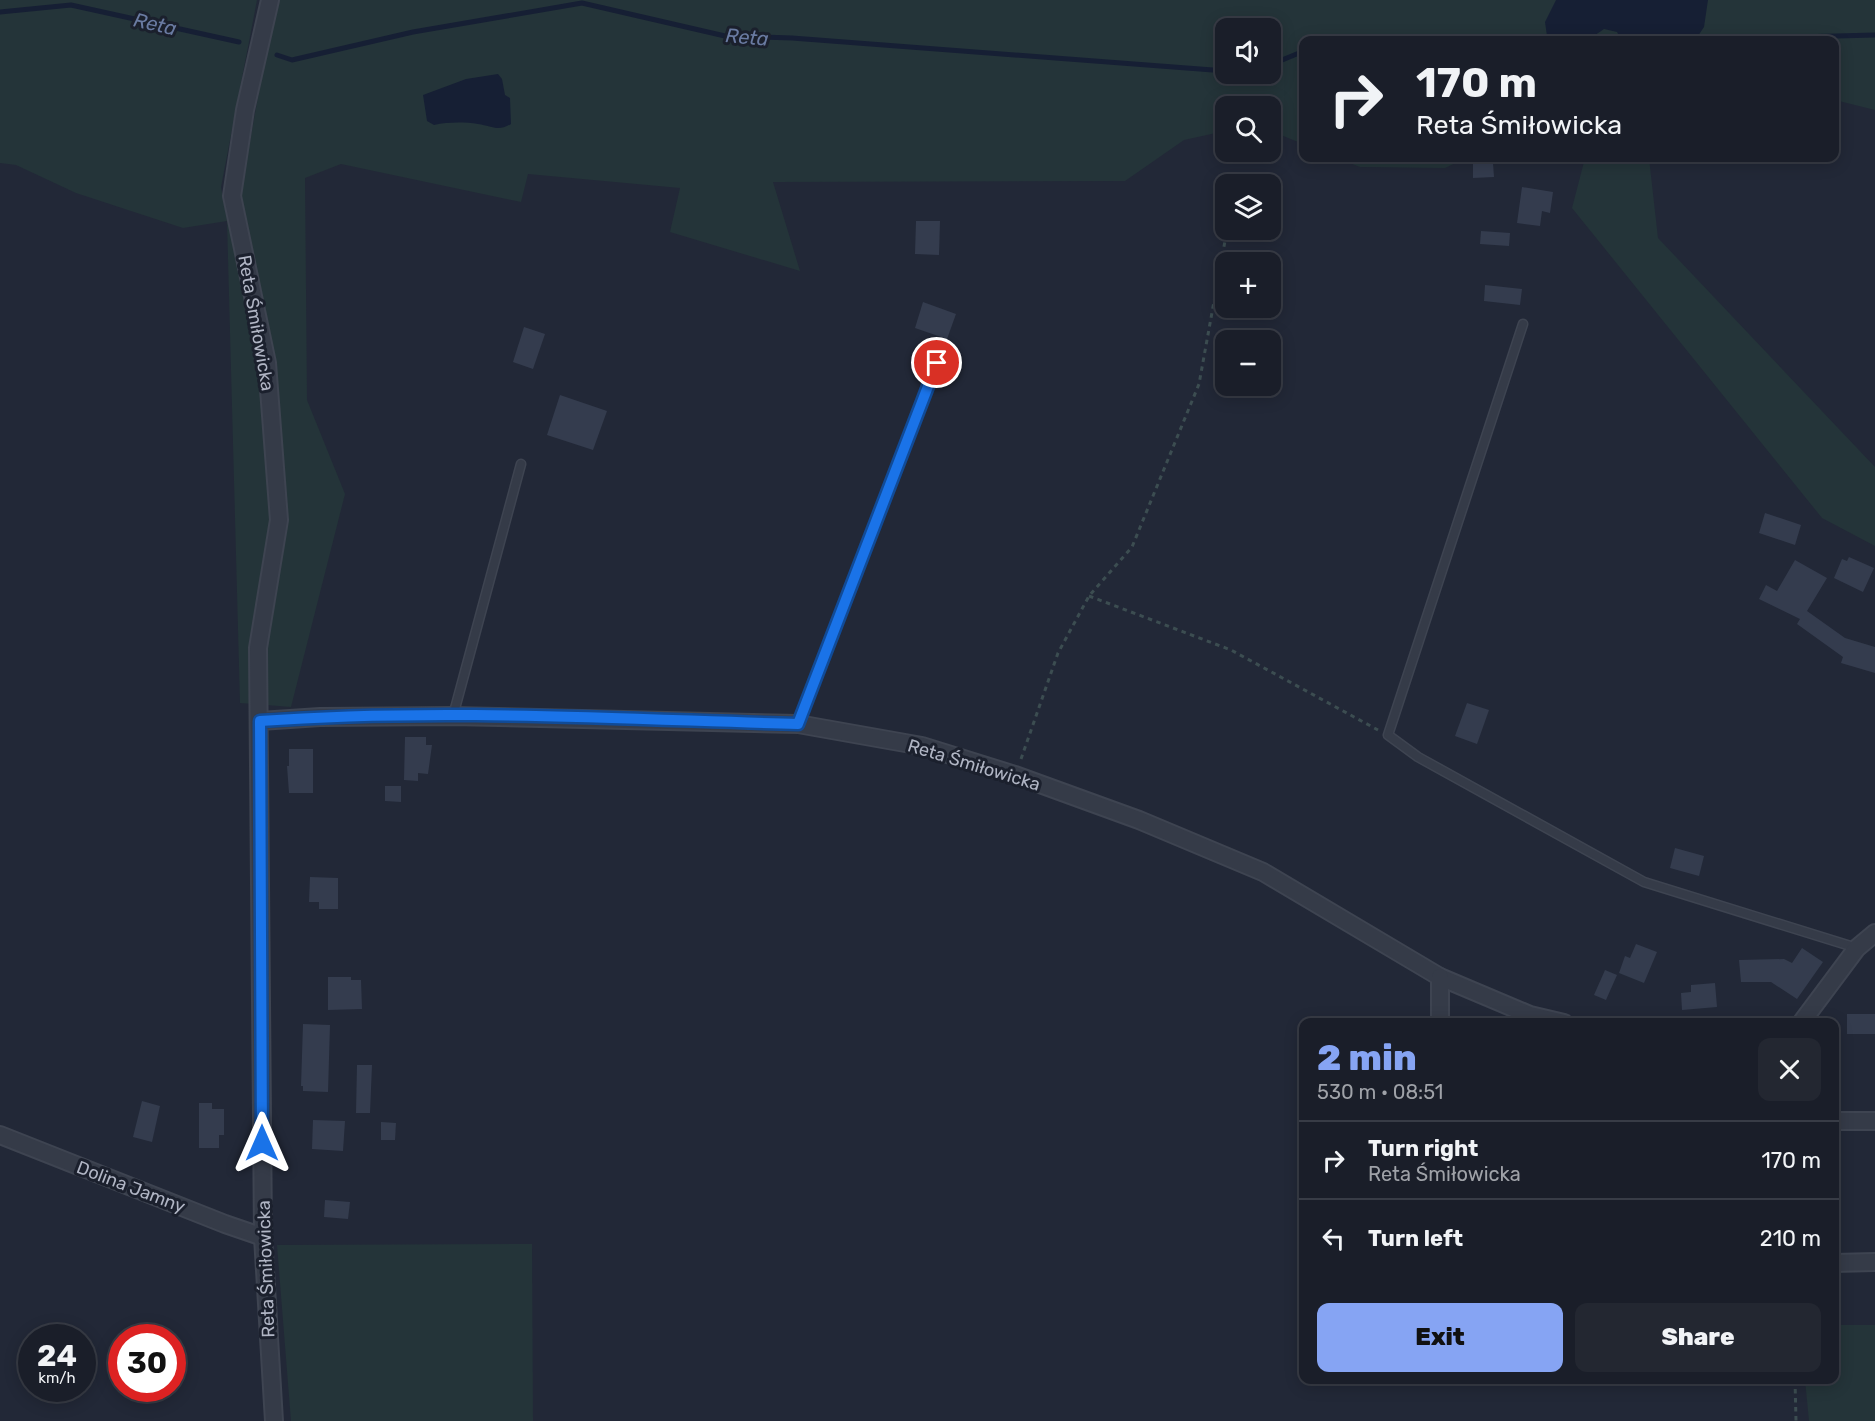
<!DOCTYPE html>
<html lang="en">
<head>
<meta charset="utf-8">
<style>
  :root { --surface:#1a1e29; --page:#232731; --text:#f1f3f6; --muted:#9fa2a8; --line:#383c46; --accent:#86a4f3 }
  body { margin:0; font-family:Rubik,sans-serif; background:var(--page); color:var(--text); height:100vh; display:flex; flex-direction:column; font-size:22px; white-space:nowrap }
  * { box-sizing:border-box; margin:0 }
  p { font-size:20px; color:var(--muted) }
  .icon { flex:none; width:33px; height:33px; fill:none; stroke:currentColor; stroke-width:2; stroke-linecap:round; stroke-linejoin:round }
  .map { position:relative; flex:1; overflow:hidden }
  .drawer { position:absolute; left:1299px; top:1018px; width:540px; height:366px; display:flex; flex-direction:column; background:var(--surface); border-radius:12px; box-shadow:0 3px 15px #0003,0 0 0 2px var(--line) }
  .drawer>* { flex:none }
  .hud { position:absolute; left:1299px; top:36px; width:540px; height:126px; border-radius:12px; box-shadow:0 3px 15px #0003,0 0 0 2px var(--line); background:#1a1e29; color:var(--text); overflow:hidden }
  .fabs { position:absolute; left:1215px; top:18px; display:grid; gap:12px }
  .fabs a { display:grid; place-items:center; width:66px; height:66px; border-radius:12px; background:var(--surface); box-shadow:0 3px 15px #0003,0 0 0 2px var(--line); font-size:30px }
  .speed { position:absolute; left:18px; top:1324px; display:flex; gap:12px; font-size:30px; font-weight:700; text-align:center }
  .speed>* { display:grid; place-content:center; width:78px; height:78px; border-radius:50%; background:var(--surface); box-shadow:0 3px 15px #0003,0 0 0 2px var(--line); line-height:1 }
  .speed small { font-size:15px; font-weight:400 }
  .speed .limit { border:9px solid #d22; background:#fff; color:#111 }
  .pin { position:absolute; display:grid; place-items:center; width:51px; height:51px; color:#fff; margin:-26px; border:3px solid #fff; border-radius:50%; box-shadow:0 2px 6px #0007 }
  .me { position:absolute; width:66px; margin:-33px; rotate:0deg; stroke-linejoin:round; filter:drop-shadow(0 0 4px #0008) }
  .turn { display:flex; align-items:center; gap:21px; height:126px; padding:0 18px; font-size:27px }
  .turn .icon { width:78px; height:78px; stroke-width:2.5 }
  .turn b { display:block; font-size:42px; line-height:51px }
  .round { display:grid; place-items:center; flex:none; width:63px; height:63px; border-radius:12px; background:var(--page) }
  .head { display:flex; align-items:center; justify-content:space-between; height:102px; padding:0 18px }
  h1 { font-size:36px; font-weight:800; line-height:45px; color:var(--accent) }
  .primary-button { display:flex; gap:12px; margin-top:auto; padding:12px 18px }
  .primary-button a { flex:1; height:69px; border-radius:12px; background:var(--accent); color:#111; font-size:24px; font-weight:800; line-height:69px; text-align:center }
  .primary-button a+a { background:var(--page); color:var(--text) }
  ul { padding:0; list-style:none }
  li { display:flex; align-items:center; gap:18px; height:78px; padding:0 18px; border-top:2px solid var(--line) }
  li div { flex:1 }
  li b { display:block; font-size:22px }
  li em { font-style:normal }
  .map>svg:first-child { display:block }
</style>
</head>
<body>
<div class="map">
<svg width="1875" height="1421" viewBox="0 0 1875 1421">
  <rect width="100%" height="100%" fill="#222837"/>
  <g fill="#243439" fill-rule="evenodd">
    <path d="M 0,0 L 257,0 L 221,187 L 227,220 L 239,201 L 269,37 L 278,0 L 1875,0 L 1875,110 L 1835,100 L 1834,40 L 1304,40 L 1303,144 L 1271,131 L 1270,106 L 1226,106 L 1225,131 L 1184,140 L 1125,181 L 773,182 L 800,271 L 670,232 L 680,188 L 528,174 L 521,202 L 341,164 L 305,178 L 307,400 L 345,494 L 291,707 L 240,703 L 227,221 L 183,228 L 76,193 L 16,165 L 0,163 ZM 1226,28 L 1270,28 L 1270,74 L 1226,74 Z"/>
    <polygon points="1337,158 1466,158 1445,168 1360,167"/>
    <polygon points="1585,158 1649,158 1658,238 1875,467 1875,546 1822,518 1572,208"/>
    <polygon points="532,1244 533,1421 291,1421 277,1245"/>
    <polygon points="1835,1325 1875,1325 1875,1421 1809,1421 1805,1380 1834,1380"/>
  </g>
  <g fill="#161f34">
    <path d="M 1556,0 L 1708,0 L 1704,27 L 1698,36 L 1621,40 L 1617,32 L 1604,29 C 1581,46 1573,40 1547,36 L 1545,22 Z"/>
    <path d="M 498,74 L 502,79 L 505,95 L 510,98 L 511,124 C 498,132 492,126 478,124 C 464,122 448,122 434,125 L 427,121 L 423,95 L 466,79 Z"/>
  </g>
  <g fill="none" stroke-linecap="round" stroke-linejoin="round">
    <g stroke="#161f34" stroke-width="5">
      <polyline points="0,12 71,5 239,42"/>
      <polyline points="1750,40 1762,38 1875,35"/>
      <polyline points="277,55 292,60 413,32 582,3 725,36 792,38 1226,71"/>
      <polyline points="1270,65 1304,51"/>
    </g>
  </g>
  <g fill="#343c4e">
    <polygon points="1473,163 1493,163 1494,177 1473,178"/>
    <polygon points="1522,187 1553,192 1550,213 1542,211 1540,226 1517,223"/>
    <polygon points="916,221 940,221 939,255 915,254"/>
    <polygon points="1481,231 1510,233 1509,246 1480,244"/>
    <polygon points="1485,285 1522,289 1520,305 1484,301"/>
    <polygon points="923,302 956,314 947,339 915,328"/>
    <polygon points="524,327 545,334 533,369 513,362"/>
    <polygon points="560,395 607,411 593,450 547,435"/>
    <polygon points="1765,513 1801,525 1795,545 1759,533"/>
    <polygon points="1849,557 1874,568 1863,592 1834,578 1842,559 1847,561"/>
    <polygon points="1795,560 1827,578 1807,611 1845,638 1875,647 1875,673 1841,663 1843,657 1797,624 1800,619 1759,599 1766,585 1777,591"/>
    <polygon points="1467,703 1489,710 1477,744 1455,736"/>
    <polygon points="405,737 426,737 426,745 432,745 428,774 418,773 418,781 404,780"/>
    <polygon points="289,749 313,749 313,793 289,793 287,766 289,766"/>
    <polygon points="385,786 401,786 401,802 385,801"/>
    <polygon points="1675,848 1704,856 1699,876 1670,868"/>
    <polygon points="310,877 338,878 338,909 319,909 319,902 309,902"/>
    <polygon points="1636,944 1657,952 1644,983 1619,973 1625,956 1630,958"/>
    <polygon points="1802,948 1823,962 1797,999 1771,982 1741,982 1739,960 1784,959 1792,963"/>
    <polygon points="1605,970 1617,975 1606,1000 1594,995"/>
    <polygon points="328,977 351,977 351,980 361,980 362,1009 328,1010"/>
    <polygon points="1715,983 1717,1007 1682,1010 1681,993 1691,992 1691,985"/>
    <rect x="1847" y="1014" width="28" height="20"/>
    <polygon points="303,1024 330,1025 328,1092 303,1091 303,1086 301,1086"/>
    <polygon points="357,1065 372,1065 370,1113 356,1113"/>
    <polygon points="142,1101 160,1106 152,1142 133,1137"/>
    <polygon points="199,1103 212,1103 212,1109 224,1109 224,1135 219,1135 219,1148 199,1148"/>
    <polygon points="313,1120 345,1121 343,1151 312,1149"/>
    <polygon points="381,1122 396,1123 395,1140 381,1140"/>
    <polygon points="325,1200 350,1202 348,1219 324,1217"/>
  </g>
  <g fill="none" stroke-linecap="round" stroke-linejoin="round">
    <g stroke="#3e4451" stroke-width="11">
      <g id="service">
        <polyline points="1523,324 1388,735 1418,757 1644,882 1857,948"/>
        <polyline points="453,716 521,464"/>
        <polyline points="798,724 937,363"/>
      </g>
    </g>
    <g stroke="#3e4451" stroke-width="20">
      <g id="minor">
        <polyline points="270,0 245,110 232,196 267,363 279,520 258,648 263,1237 274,1421"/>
        <polyline points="260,721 320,717 453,716 798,724 922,746 1015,775 1139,820 1263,872 1440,977 1530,1015 1564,1023"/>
        <polyline points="1440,1023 1440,977"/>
        <polyline points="1801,1023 1857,948 1875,933"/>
        <polyline points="1834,1121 1875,1121"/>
        <polyline points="0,1135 225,1224 263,1237"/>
        <polyline points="1834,1263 1875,1262"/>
      </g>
    </g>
    <g stroke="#3c4d51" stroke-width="3" stroke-dasharray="4.5 4.5" stroke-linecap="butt">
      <polyline points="1089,596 1231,650 1378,730"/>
      <polyline points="1021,759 1058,653 1089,596 1132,547 1199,384 1227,230"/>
      <polyline points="1795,1380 1796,1421"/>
    </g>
    <use href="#service" stroke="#353b48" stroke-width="8"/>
    <use href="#minor" stroke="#353b48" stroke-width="16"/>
  </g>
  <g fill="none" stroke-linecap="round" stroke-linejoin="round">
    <g stroke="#114b97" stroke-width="15">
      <path id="route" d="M 262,1143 L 260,721 C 438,708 619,719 798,724 L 937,363"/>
    </g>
    <use href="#route" stroke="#1a73e8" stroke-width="10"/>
  </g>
  <g text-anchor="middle" stroke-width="6" stroke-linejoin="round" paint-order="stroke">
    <g font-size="18" fill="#b0b5c4" stroke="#1b202d">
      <text transform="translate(256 323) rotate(80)" y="6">Reta Śmiłowicka</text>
      <text transform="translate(974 765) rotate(17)" y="6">Reta Śmiłowicka</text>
      <text transform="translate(131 1187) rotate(21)" y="6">Dolina Jamny</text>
      <text transform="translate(266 1269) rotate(-92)" y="6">Reta Śmiłowicka</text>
    </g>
    <g font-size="20" font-style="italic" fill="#6a7ba2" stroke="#1b202d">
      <text transform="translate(155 24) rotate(13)" y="7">Reta</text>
      <text transform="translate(747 37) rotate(5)" y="7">Reta</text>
    </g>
  </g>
</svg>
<div class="fabs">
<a><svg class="icon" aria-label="sound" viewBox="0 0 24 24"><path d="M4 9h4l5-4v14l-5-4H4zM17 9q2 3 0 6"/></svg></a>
<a><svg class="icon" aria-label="search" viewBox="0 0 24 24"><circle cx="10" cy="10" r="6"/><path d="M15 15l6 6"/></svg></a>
<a><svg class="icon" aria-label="layers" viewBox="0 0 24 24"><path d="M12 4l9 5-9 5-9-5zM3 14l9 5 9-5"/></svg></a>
<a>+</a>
<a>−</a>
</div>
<div class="speed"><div>24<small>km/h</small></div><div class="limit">30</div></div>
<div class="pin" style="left:937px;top:363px;background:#d93025"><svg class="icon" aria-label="arrive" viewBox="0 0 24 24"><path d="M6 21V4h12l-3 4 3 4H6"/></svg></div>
<svg class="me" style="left:262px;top:1143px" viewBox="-20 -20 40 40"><path d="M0-17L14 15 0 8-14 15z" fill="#1a73e8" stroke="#fff" stroke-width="4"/></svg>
<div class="hud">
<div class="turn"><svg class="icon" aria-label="right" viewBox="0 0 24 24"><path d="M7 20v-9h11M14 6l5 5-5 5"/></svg><div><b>170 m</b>Reta Śmiłowicka</div></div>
</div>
<section class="drawer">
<div class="head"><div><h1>2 min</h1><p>530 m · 08:51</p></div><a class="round"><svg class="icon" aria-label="close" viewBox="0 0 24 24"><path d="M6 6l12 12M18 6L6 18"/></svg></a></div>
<ul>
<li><svg class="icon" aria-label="right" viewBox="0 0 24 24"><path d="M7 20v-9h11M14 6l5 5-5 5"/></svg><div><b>Turn right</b><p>Reta Śmiłowicka</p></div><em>170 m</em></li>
<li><svg class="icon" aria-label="left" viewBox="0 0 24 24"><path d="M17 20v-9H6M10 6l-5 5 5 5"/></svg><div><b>Turn left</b></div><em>210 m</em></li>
</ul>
<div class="primary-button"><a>Exit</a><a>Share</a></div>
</section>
</div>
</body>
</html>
